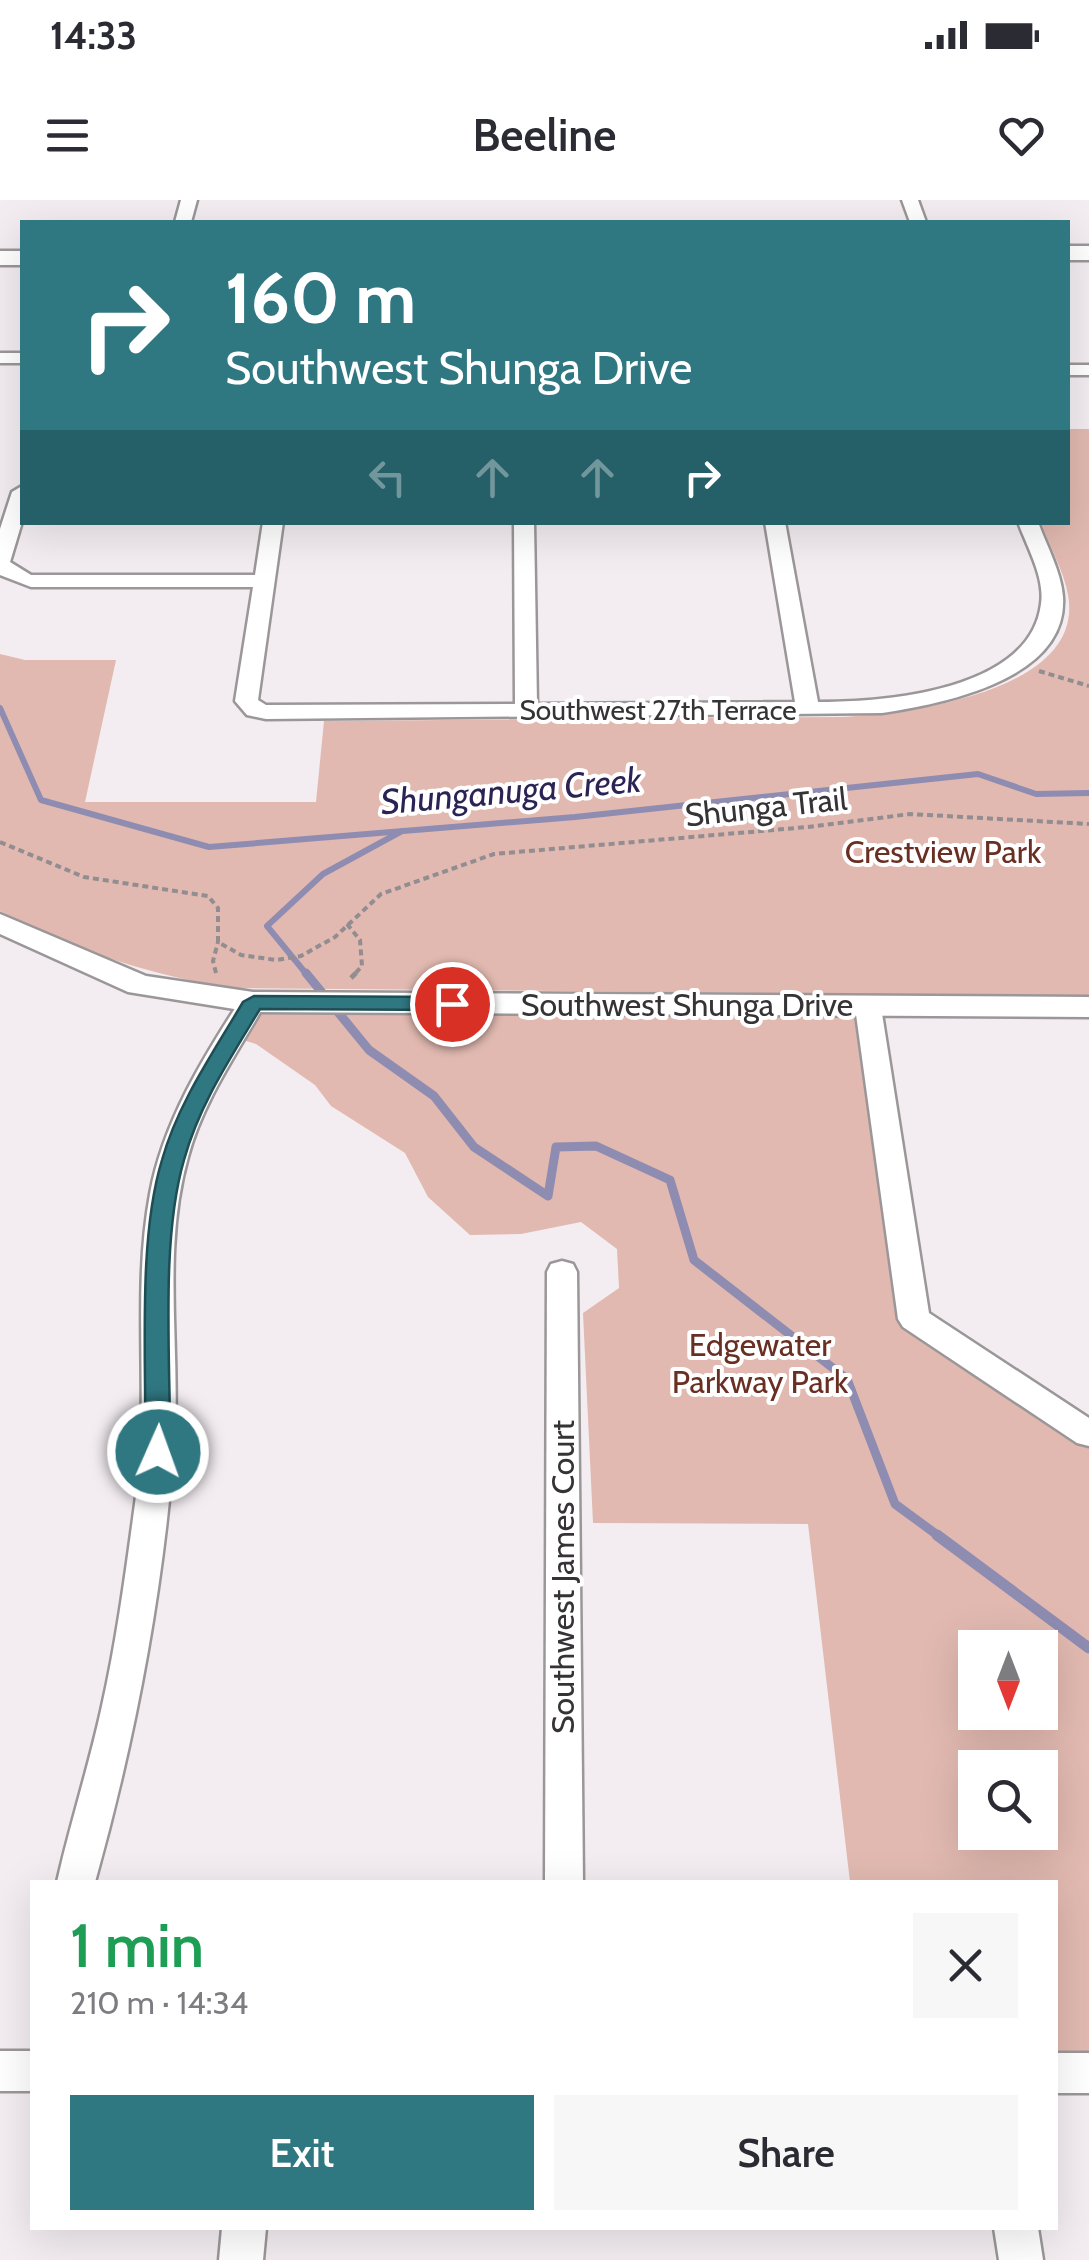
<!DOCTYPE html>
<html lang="en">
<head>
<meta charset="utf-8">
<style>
  :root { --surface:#fff; --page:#f7f7f7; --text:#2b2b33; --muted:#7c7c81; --accent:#2f7781 }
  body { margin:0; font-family:Cabin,sans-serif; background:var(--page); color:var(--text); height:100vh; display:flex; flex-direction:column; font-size:38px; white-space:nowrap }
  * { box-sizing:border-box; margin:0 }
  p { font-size:32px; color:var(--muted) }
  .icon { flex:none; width:55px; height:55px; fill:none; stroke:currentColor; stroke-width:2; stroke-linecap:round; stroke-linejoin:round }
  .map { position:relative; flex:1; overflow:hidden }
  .sheet { position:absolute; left:30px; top:1680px; width:1028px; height:350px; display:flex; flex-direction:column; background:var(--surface); border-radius:0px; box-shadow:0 10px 40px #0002 }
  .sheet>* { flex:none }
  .banner { position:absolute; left:20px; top:20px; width:1050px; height:305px; border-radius:0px; box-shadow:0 10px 40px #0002; background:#2f7781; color:#fff; overflow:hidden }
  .needle { width:65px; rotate:180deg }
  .buttons { position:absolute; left:958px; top:1430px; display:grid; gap:20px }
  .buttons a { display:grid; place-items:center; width:100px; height:100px; border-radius:0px; background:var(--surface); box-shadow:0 10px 40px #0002; font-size:50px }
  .pin { position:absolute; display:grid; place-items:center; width:85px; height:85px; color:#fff; margin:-42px; border:5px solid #fff; border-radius:50%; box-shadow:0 2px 10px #0007 }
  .me { position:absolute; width:110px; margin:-55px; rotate:2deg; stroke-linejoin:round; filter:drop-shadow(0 0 8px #0008) }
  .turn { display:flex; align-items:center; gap:35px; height:210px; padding:0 40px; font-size:45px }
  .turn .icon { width:130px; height:130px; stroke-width:2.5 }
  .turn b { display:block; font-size:70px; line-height:85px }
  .lanes { display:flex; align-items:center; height:95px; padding:0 40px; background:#0003; justify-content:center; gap:50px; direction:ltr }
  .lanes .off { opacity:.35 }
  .round { display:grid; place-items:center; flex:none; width:105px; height:105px; border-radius:0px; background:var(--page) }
  .summary { display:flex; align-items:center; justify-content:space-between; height:170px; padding:0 40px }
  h1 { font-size:60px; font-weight:600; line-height:75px; color:#1e9e55 }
  .cta { display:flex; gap:20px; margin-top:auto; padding:20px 40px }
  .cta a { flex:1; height:115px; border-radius:0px; background:var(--accent); color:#fff; font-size:40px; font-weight:600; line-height:115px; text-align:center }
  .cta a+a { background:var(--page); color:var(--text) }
  .status { display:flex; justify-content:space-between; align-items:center; height:70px; padding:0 50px; background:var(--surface); direction:ltr }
  .status svg { height:28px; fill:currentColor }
  header { display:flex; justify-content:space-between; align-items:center; height:130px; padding:0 40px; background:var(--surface); font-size:45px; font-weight:600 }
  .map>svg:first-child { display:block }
</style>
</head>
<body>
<div class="status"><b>14:33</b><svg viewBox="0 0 49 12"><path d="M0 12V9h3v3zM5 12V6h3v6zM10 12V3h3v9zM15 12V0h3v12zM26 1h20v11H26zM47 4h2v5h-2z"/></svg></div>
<header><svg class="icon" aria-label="menu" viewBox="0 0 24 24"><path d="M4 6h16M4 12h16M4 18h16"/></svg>Beeline<svg class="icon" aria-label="heart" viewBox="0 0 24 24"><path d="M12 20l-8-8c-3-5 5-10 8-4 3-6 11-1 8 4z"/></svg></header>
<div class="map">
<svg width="1089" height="2060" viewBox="0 0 1089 2060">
  <rect width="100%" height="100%" fill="#f3edf1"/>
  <g fill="#e1b9b0" fill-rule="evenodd">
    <path d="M 1068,229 L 1089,229 L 1089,796 L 232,788 C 149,775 74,750 0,711 L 0,454 L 25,460 L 116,460 L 85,602 L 316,602 L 324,521 L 840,517 C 903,514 1086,493 1068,395 C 1064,371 1049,346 1041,323 L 1068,322 Z"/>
    <path d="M 253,802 L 868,807 L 914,1119 L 1089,1234 L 1089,1873 L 1055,1873 L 1055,1682 L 850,1682 L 808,1324 L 593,1323 L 583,1113 L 619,1088 L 617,1049 L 581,1022 L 521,1034 L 470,1035 L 428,997 L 405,953 L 331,906 L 315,885 L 256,844 L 233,837 ZM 975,1448 L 1040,1448 L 1040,1512 L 975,1512 ZM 975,1568 L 1040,1568 L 1040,1632 L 975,1632 Z"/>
  </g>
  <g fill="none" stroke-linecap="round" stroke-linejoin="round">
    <g stroke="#8f8cb2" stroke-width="6">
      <polyline points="0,508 41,600 209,647 575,617 978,574 1036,594 1089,593"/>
      <polyline points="308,776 267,726 323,674 402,631"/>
    </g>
    <polyline stroke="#8f8cb2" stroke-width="9" points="306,773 369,850 434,896 474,947 548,996 556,947 596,946 670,980 694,1060 847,1179 895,1304 940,1337"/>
    <polyline stroke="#8f8cb2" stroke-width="11" points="937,1335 1089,1448"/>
    <g stroke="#9b9799" stroke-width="5">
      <g id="minor">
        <polygon points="181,0 197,0 191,22 175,22"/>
        <polygon points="902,0 918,0 926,22 910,22"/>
        <rect x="0" y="153" width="22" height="10"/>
        <rect x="1068" y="165" width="21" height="10"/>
        <path d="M 22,286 L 22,322 L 10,362 L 31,375 L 255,375 L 263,322 L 283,322 L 258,500 L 266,505 L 515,504 L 514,322 L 534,322 L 537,504 L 795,502 L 765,322 L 785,322 L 818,502 C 886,502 1030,491 1041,404 C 1045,377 1027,347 1018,322 L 1038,322 C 1047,347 1061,371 1063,397 C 1068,480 942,504 882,513 L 266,519 L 247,515 L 235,501 L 253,387 L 31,387 L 0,375 L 0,329 L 12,292 Z"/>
        <path d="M 253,794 L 266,802 C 238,852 203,901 188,957 C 160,1055 183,1158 173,1259 C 161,1402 134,1543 95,1682 L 57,1682 C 70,1624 89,1566 102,1506 C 118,1435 127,1362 137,1289 C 149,1191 132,1091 150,994 C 163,922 204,856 243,796 Z"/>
        <polygon points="868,799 881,807 929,1113 1089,1218 1089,1246 1077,1243 903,1127 898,1119 855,807"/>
        <polygon points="562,1061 573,1064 577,1072 583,1682 545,1682 547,1072 551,1064"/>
        <rect x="0" y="1851" width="32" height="40"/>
        <rect x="1055" y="1853" width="34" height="40"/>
        <polygon points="222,2028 266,2028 263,2060 219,2060"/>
        <polygon points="994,2028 1038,2028 1043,2060 999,2060"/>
      </g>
    </g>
    <g stroke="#9b9799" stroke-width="5">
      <polygon id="tertiary" points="0,714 146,776 253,792 1089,797 1089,817 253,812 128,792 0,734"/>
    </g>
    <g stroke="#9b9799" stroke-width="5">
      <g id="secondary">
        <rect x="1068" y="46" width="21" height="14"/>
        <rect x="0" y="51" width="22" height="14"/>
      </g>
    </g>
    <g stroke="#918d90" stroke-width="4" stroke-dasharray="6 4" stroke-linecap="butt">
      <polyline points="1039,471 1089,486"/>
      <polyline points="0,642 84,677 208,696 218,708 218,742 241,755 276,760 301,756 335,737 381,694 494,654 808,627 910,614 1089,624"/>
      <polyline points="347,724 360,740 362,766 353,776"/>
      <polyline points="216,773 213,761 218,742"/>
    </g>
    <polyline stroke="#918d90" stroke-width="5" stroke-dasharray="8 5" stroke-linecap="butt" points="351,778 356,773"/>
    <use href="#minor" fill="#fff" fill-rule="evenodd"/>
    <use href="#tertiary" fill="#fff" fill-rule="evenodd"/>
    <use href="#secondary" fill="#fff" fill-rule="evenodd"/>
  </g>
  <path fill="#2f7781" stroke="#1f4d54" stroke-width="2.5" d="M 254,796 L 452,797 L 462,804 L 452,810 L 260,809 C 231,857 199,905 184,960 C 160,1042 171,1165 170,1252 L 166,1259 L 149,1259 L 145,1252 C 147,1165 137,1041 162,960 C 178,903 213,853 243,802 Z"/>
  <g text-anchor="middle" stroke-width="8" stroke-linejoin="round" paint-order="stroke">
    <g font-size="28" fill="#353335" stroke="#fff">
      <text x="658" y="520">Southwest 27th Terrace</text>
    </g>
    <g font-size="32" fill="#353335" stroke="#fff">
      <text transform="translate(766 607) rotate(-6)" y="11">Shunga Trail</text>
      <text x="687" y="816">Southwest Shunga Drive</text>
      <text transform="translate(563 1377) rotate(-90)" y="11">Southwest James Court</text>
    </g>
    <g font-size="32" fill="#692f23" stroke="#fff">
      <text x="943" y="663">Crestview Park</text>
      <text x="760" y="1156">Edgewater<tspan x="760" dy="37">Parkway Park</tspan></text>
    </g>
    <g font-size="35" font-style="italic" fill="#2b2354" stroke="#fff">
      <text transform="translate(511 591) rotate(-5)" y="12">Shunganuga Creek</text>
    </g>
  </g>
</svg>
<div class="buttons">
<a><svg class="needle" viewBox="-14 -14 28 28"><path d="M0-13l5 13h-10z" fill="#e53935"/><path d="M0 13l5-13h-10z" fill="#7c7c81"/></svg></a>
<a><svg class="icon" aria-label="search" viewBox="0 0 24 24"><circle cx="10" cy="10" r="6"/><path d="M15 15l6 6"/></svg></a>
</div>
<div class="pin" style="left:452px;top:804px;background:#d93025"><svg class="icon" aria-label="arrive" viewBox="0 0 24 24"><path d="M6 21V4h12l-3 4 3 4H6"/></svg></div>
<svg class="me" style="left:158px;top:1252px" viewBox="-20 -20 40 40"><circle r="17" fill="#2f7781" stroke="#fff" stroke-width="3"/><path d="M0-11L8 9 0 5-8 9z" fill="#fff"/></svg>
<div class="banner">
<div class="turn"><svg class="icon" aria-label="right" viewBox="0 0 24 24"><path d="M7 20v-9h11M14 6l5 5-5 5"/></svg><div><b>160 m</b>Southwest Shunga Drive</div></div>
<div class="lanes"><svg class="icon off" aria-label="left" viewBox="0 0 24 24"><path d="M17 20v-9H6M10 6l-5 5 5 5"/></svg><svg class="icon off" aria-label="ahead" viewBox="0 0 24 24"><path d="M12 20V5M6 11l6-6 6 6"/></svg><svg class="icon off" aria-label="ahead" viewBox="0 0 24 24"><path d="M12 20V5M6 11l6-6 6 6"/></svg><svg class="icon" aria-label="right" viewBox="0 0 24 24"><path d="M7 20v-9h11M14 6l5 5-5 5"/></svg></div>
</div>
<section class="sheet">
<div class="summary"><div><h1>1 min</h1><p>210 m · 14:34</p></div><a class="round"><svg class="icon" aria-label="close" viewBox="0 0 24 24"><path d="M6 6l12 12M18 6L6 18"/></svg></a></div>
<div class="cta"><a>Exit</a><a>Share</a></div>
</section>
</div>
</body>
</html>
